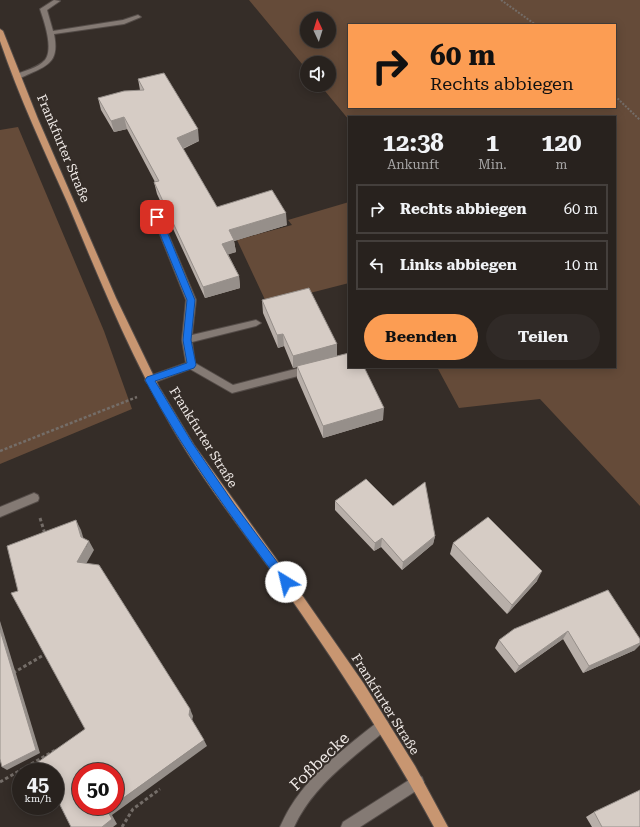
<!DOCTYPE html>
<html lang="de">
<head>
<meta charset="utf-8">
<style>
  :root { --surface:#28221e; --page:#302a27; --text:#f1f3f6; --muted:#a5a4a4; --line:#443f3c; --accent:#fc9d53 }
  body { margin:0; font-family:"Roboto Serif",serif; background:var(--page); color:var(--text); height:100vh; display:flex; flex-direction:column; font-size:15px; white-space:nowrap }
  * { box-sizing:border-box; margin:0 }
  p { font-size:13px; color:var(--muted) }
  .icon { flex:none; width:22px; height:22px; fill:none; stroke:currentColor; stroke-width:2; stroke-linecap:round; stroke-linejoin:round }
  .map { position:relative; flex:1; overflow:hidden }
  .panel { position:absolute; left:348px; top:116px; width:268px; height:252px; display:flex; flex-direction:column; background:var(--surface); border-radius:0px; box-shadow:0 2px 10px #0003,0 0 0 1px var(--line) }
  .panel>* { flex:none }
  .top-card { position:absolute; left:348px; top:24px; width:268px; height:84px; border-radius:0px; box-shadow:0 2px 10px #0003,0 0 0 1px var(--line); background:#fc9d53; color:#111; overflow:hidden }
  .needle { width:26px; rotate:356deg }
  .fabs { position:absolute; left:300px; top:12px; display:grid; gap:8px }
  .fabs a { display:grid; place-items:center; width:36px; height:36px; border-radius:50%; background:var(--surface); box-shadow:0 2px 10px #0003,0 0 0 1px var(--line); font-size:20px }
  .speed { position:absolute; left:12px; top:763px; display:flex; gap:8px; font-size:20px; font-weight:700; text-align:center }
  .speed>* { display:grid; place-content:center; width:52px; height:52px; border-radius:50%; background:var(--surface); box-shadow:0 2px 10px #0003,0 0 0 1px var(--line); line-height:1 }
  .speed small { font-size:10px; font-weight:400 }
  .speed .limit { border:6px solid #d22; background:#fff; color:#111 }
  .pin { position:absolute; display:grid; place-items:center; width:34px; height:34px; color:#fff; margin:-17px; border-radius:8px; box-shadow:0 2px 6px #0006 }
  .me { position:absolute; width:44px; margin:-22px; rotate:324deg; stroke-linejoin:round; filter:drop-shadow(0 0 3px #0008) }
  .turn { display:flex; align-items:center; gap:14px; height:84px; padding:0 16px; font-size:18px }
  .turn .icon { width:52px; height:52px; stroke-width:2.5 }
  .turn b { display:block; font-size:28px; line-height:34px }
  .eta { display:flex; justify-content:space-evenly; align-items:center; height:68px; text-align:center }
  .eta b { font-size:24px; font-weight:700; line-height:28px }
  .cta { display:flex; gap:8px; margin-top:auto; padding:8px 16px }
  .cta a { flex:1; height:46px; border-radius:24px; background:var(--accent); color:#111; font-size:16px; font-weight:700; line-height:46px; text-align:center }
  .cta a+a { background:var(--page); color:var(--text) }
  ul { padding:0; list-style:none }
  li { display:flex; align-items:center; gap:12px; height:50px; margin:0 8px 6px; padding:0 8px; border:2px solid var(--line); border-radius:0px }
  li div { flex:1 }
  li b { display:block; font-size:15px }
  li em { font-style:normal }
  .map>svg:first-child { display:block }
</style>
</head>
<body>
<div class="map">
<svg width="640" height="827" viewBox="0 0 640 827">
  <rect width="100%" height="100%" fill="#352d28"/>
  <g fill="#654b39" fill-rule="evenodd">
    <path d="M 249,0 L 640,0 L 640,506 L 540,399 L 459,408 L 437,367 L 615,367 L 615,117 L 349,117 L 349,120 L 320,85 L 329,85 L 329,63 L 307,63 L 307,70 ZM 307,19 L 329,19 L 329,41 L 307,41 ZM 349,25 L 615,25 L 615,107 L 349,107 Z"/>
    <polygon points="18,127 104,331 132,409 0,464 0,130"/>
    <polygon points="349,202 349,283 267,304 237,240 292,225 288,220"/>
  </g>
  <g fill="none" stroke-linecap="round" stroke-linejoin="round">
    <g stroke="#544c48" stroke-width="2">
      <g id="minor">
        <path d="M 54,0 L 60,1 L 47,10 L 53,31 L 123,20 L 138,15 L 141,17 L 124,24 L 54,34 C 59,59 51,65 29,74 C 24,76 20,79 14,79 L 14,75 C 24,71 38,68 45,60 C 54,49 44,21 40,9 Z"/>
        <polygon points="157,214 161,217 196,300 192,335 256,320 261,323 256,326 192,342 195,363 233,385 311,365 314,366 316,369 314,372 232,393 190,369 150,384 147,383 145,380 147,377 186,363 182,340 186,300 153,217"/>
        <polygon points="34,493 38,495 39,498 38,501 0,517 0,507"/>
        <path d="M 383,719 L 387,721 L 389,725 L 387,729 C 353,758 313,785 294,827 L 280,827 C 300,780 340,752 379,721 Z"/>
        <polygon points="417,775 422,777 424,782 422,787 360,827 341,827 343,822"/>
      </g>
    </g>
    <g stroke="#544c48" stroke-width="2">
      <path id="major" d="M 0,29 L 3,31 L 38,119 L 116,298 L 159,387 L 194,445 L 295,585 L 364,684 L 415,766 L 448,827 L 434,827 C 390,746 340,669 287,593 C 254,545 216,499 185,449 C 137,372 103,288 68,204 C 44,150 19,97 0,41 Z"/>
    </g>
    <g stroke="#746d68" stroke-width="2" stroke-dasharray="2 1.5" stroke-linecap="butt">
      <polyline points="501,0 536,25"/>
      <polyline points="615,96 640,120"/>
    </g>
    <polyline stroke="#746d68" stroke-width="2.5" stroke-dasharray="3 2" stroke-linecap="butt" points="0,451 137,397"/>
    <g stroke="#746d68" stroke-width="3" stroke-dasharray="3.5 2.5" stroke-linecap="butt">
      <polyline points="40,518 45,534"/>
      <polyline points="13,673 42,656"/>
      <polyline points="0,782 57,749"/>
      <polyline points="122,827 133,809 160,789"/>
    </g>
    <use href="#minor" fill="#847a74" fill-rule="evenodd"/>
    <use href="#major" fill="#c89671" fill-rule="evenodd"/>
  </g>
  <g fill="#b8afa9">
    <polygon points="138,79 199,141 183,149 217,207 287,225 234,241 236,252 228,254 239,276 240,288 205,298 157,194 154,182 155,182 127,129 114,132 101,110 98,98 140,90"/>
    <polygon points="262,300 337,356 383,420 323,438 297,378 297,367 293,368 284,346 278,348 263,313"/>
    <polygon points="335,501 393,506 435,536 433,544 402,570 381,547 374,551 335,510"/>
    <polygon points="453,543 537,581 507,614 450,554"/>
    <polygon points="608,590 635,650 583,673 563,639 515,673 495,648 499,640"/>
    <polygon points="594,812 640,827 592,827 586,817"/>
  </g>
  <g fill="#968f8a">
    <polygon points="124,117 127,129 114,132 111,121"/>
    <polygon points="198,129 199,141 179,150 177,138"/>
    <polygon points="286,213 287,225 234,241 236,252 224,256 222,244 229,230"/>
    <polygon points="239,276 240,288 205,298 203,287"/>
    <polygon points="283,334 284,346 278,348 277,335"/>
    <polygon points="337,344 337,357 297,366 297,367 293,368 293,356"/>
    <polygon points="384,408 383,420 323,438 323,426"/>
    <polygon points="76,520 81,530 86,547 89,541 94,550 82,571 77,562"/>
    <polygon points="435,536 433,544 402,570 403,562"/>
    <polygon points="382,538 381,547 374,551 375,543"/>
    <polygon points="542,571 537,581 507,614 512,605"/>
    <polygon points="0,621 40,753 7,770 2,767"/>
    <polygon points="568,631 563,639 515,673 519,666"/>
    <polygon points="640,643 640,645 635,650 583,673 589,666"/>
    <polygon points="190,709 193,716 192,721 189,715"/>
    <polygon points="204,740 207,746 112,815 117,824 113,827 102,827 107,810 113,806 115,806 115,804"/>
  </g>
  <g fill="#d6ccc5" stroke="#968f8a">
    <polygon points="164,73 198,129 177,138 217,207 272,190 286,213 229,230 234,240 222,244 239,276 203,287 154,182 159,181 124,117 111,121 98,98 124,91 144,90 138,79"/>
    <polygon points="309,288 337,344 293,356 283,334 277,335 262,300"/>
    <polygon points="349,353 349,367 364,367 384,408 323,426 297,366"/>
    <polygon points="366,479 393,506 425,482 435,536 403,562 382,538 375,543 335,501"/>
    <polygon points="488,517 542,571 512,605 453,543"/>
    <polygon points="76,520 81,537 89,541 77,562 99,565 190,709 189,715 204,740 115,804 115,772 81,772 81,806 113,806 107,810 112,819 102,827 71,827 55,795 55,772 43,772 38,762 85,729 11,593 18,591 7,546"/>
    <polygon points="608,590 640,639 640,643 589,666 568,631 519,666 499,640 514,629"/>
    <polygon points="0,630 36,750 2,767 0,759"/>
    <polygon points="640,790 640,827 602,827 594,812"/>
  </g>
  <path fill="#1a73e8" stroke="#114b97" d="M 157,215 L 161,217 L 195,300 L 191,340 L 196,365 L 194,368 L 155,381 L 193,444 L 234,504 L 289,578 L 291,582 L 289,585 L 286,586 L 282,585 C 233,519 184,453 145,380 L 147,377 L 187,363 L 183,340 L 187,300 L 153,217 Z"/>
  <g text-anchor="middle" stroke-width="4" stroke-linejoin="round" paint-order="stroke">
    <g font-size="13" fill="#efe9e6" stroke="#352d28">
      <text transform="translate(64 148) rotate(67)" y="5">Frankfurter Straße</text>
      <text transform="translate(204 437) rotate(58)" y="5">Frankfurter Straße</text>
      <text transform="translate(386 704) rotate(58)" y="5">Frankfurter Straße</text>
    </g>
    <g font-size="16" fill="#efe9e6" stroke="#352d28">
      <text transform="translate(319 761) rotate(-44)" y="6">Foßbecke</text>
    </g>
  </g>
</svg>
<div class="fabs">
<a><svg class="needle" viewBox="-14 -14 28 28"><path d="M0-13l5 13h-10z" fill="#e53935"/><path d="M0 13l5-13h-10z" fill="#a5a4a4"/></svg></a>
<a><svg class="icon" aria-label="sound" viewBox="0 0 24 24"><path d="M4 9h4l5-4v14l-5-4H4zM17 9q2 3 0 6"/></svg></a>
</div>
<div class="speed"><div>45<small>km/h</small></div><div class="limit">50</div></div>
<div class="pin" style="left:157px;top:217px;background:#d93025"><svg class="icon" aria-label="arrive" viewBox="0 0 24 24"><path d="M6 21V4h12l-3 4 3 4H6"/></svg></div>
<svg class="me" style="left:286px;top:582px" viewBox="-20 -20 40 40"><circle r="19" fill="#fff"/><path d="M0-13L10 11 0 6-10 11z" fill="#1a73e8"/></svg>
<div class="top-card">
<div class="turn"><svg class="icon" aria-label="right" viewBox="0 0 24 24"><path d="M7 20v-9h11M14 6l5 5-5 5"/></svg><div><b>60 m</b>Rechts abbiegen</div></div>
</div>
<section class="panel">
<div class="eta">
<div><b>12:38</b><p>Ankunft</p></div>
<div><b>1</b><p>Min.</p></div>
<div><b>120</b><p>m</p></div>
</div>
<ul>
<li><svg class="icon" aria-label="right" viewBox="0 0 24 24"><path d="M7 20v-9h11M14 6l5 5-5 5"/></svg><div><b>Rechts abbiegen</b></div><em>60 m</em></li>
<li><svg class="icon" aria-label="left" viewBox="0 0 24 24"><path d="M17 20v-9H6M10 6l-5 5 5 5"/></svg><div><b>Links abbiegen</b></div><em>10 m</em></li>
</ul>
<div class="cta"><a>Beenden</a><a>Teilen</a></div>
</section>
</div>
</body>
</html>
